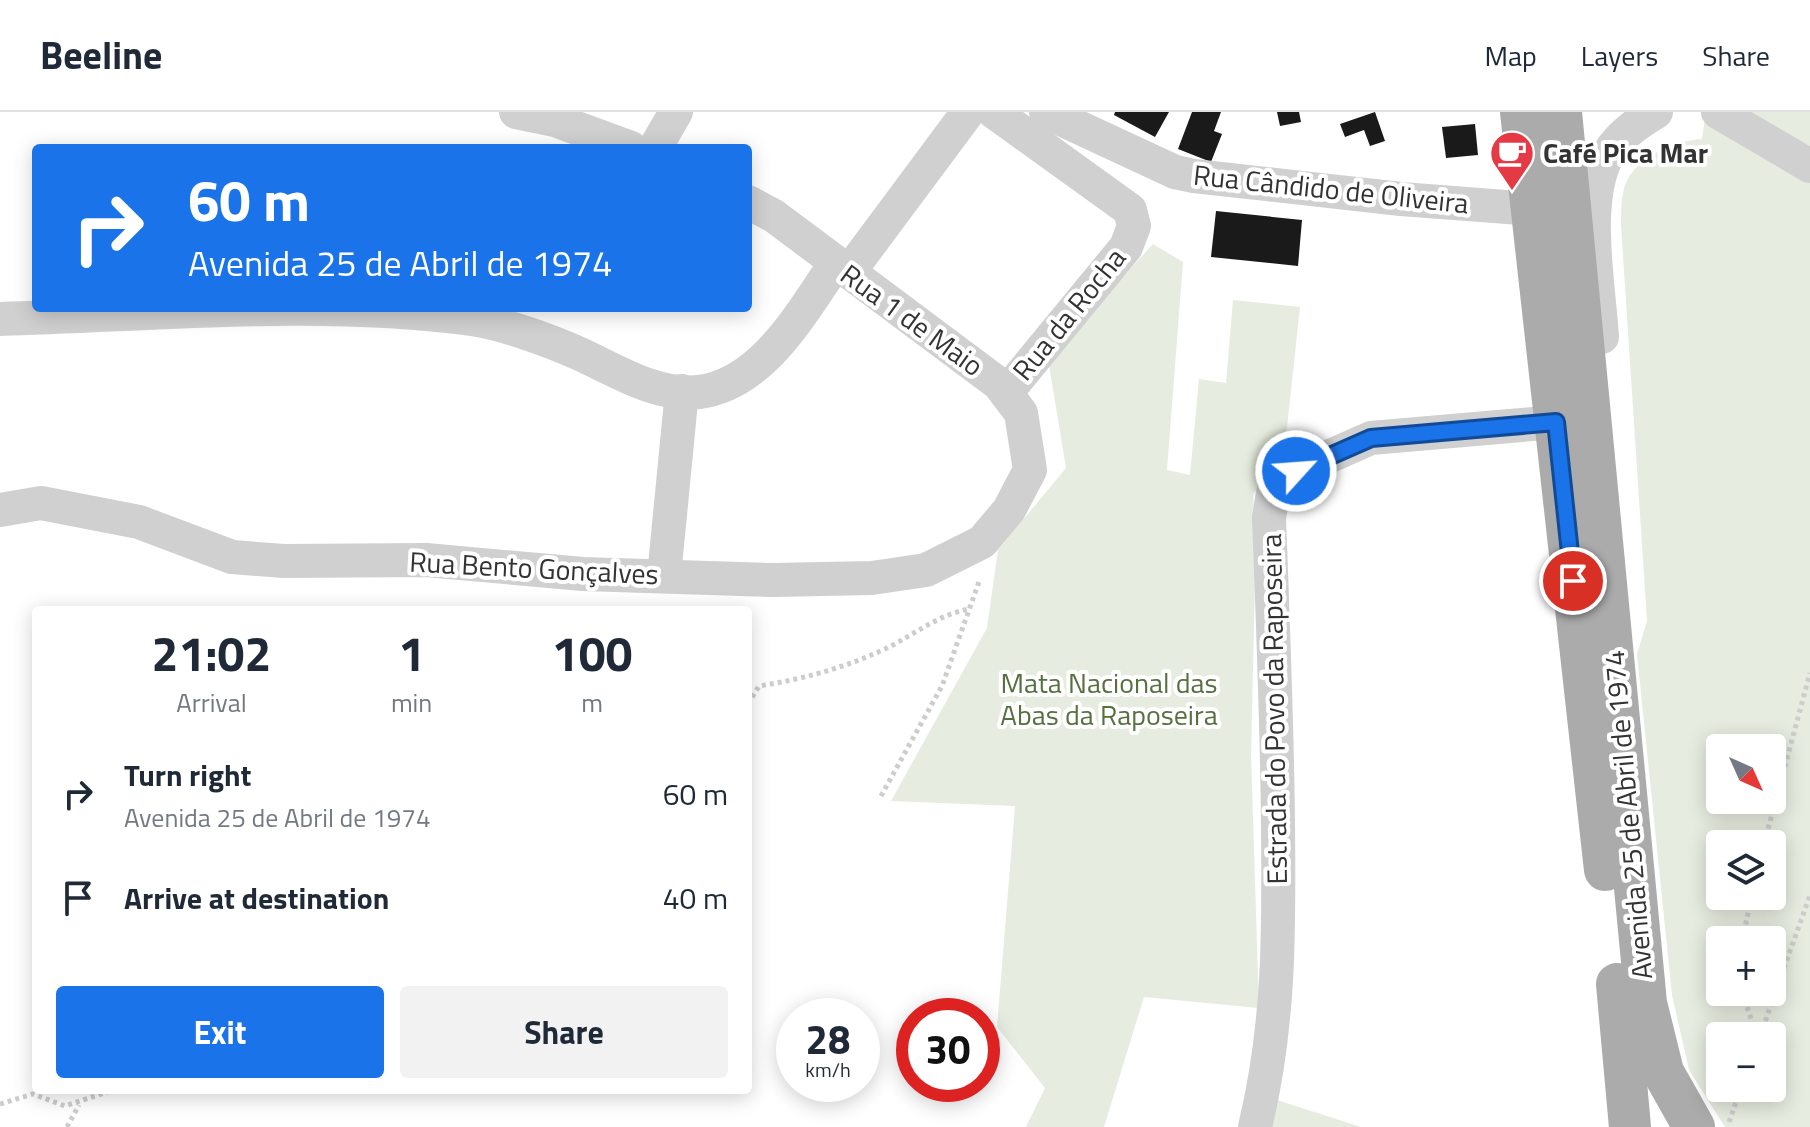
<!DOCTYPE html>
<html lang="en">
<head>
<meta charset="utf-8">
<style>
  :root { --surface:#fff; --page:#f2f2f3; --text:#1f2937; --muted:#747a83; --line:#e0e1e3; --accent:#1a73e8 }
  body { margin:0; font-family:"Titillium Web",sans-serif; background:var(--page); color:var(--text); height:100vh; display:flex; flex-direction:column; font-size:30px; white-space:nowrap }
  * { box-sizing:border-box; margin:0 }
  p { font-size:26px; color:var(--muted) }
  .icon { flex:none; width:44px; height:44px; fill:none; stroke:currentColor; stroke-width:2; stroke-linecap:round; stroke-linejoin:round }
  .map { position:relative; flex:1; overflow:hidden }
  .panel { position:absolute; left:32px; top:494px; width:720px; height:488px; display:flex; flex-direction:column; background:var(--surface); border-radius:8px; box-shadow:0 4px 20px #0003 }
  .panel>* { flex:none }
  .guide { position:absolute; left:32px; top:32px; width:720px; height:168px; border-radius:8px; box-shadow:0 4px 20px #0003; background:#1a73e8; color:#fff; overflow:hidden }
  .needle { width:52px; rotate:135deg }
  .fabs { position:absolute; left:1706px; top:622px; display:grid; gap:16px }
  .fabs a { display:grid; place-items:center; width:80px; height:80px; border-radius:8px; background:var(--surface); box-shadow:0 4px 20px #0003; font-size:40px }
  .speed { position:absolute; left:776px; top:886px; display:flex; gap:16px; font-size:40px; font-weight:700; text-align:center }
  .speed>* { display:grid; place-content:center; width:104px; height:104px; border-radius:50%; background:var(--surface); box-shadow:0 4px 20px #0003; line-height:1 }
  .speed small { font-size:20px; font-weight:400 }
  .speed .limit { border:12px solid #d22; background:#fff; color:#111 }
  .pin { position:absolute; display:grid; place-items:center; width:68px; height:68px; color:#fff; margin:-34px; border:4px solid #fff; border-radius:50%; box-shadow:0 2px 8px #0007 }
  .me { position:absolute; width:88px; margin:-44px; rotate:64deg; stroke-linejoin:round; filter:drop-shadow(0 0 6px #0008) }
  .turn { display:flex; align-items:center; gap:28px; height:168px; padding:0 24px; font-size:36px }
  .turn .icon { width:104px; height:104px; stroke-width:2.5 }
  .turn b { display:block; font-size:56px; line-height:68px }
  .eta { display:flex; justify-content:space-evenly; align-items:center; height:136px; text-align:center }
  .eta b { font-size:48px; font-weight:700; line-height:56px }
  .action { display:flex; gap:16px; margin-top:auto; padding:16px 24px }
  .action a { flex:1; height:92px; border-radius:8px; background:var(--accent); color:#fff; font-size:32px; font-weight:700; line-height:92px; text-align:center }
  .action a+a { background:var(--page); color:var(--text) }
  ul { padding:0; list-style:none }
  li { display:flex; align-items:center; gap:24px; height:104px; padding:0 24px }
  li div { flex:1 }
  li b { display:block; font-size:30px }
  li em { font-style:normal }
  header { display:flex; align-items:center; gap:48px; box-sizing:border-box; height:112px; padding:0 40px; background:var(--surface); border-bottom:2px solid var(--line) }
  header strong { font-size:38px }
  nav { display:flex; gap:44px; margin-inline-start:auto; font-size:28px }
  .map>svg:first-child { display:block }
</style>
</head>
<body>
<header>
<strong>Beeline</strong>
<nav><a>Map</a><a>Layers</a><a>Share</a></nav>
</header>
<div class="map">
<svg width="1810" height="1015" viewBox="0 0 1810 1015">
  <rect width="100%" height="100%" fill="#fff"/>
  <g fill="#e6ecdf" fill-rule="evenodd">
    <path d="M 1706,0 L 1810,0 L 1810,1015 L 1725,1015 L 1689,958 L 1672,883 L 1637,542 L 1647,509 L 1621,113 C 1621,103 1621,91 1623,81 C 1629,47 1672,29 1702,27 ZM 1720,636 L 1772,636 L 1772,688 L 1720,688 ZM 1720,732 L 1772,732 L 1772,784 L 1720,784 ZM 1720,828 L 1772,828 L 1772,880 L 1720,880 ZM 1720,924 L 1772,924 L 1772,976 L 1720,976 Z"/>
    <polygon points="1153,132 1183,150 1167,358 1190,363 1199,267 1226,271 1233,188 1300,195 1284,343 1253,382 1256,426 1251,643 1259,896 1144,885 1104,1015 1026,1015 1045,976 997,915 1015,694 891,689 987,516 998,438 1066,356 1048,247"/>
    <polygon points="1274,987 1361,1015 1267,1015"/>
  </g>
  <g fill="#1a1a1a">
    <polygon points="1115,0 1169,0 1155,25 1114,3"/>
    <polygon points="1192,0 1221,0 1214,19 1222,22 1211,50 1178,37"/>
    <polygon points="1277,0 1299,0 1301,10 1280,14"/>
    <polygon points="1375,0 1385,29 1370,34 1364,18 1345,25 1340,12"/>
    <polygon points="1475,12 1478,43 1446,46 1442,15"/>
    <polygon points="1216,99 1302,108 1298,154 1211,145"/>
  </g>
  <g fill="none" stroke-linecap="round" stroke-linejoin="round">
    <g stroke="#cdcdcd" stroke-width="5" stroke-dasharray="4 4" stroke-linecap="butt">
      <path d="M 748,592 L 759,574 C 803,567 844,556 885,537 C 914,523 937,503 969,497"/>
      <polyline points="881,684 942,574 980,467"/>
      <polyline points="1764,732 1810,561"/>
      <polyline points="1742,828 1752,784"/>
      <polyline points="1742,880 1757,924"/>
      <polyline points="1760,924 1810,783"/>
      <polyline points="0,992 33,982 65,994 113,978 232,978"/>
      <polyline points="1729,1010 1741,976"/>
      <polyline points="67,1015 79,993"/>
    </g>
    <g stroke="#d0d0d0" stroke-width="34">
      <polyline points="516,0 555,8 631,36"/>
      <polyline points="994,0 1130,98 1134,114 1126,135 1006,281"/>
      <polyline points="1046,0 1175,60 1194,64 1401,87 1533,97"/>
      <polyline points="1718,0 1810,54"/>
      <polyline points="655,36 676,0"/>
      <polyline points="849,160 968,0"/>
      <path d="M 0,207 C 154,203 318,186 471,207 C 502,211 551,229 580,242 C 617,259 657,285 699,280 C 763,272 802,200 835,152"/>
      <path d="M 1602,225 C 1599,172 1580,79 1613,35 C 1624,20 1639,10 1656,0"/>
      <polyline points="0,398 41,391 139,410 232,445 284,449 426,448 583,462 773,468 872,466 926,458 982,430 1009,398 1030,358 1021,301 999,272 774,104 748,90"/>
      <polyline points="664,464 682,279"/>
      <path d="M 1255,1015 C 1280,912 1279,817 1278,712 C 1277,610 1273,508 1269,406 L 1273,381 L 1296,359 L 1371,326 L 1556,310"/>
    </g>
    <g stroke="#ababab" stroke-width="42">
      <polyline points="1521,0 1605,758"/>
      <polyline points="1561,0 1646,891 1663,960 1694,1015"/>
      <polyline points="1617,872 1630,1015"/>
    </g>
  </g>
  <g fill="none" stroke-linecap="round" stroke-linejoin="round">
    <g stroke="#114b97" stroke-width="20">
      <polyline id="route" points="1296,359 1371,326 1556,310 1573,469"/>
    </g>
    <use href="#route" stroke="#1a73e8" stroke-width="14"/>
  </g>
  <defs>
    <g id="cafe-pin" transform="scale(2.3)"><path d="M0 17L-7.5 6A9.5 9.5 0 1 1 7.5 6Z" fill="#e63946" stroke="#fff"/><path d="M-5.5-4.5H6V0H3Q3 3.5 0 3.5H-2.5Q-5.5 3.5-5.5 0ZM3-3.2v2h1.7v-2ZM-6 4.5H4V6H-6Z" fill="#fff"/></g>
  </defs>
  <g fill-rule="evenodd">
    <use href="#cafe-pin" x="1512" y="41"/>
  </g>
  <g text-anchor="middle" stroke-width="8" stroke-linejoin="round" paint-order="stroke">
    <g font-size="28" font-weight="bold" fill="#333" stroke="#fff" text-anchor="start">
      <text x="1543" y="51">Café Pica Mar</text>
    </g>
    <g font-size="28" fill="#333" stroke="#fff">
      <text transform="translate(1331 77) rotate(6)" y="10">Rua Cândido de Oliveira</text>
      <text transform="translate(1069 202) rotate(-51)" y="10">Rua da Rocha</text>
      <text transform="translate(912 208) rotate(36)" y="10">Rua 1 de Maio</text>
      <text transform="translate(534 456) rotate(3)" y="10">Rua Bento Gonçalves</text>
      <text transform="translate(1274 597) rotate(-91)" y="10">Estrada do Povo da Raposeira</text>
      <text transform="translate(1628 703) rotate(-95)" y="10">Avenida 25 de Abril de 1974</text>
    </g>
    <g font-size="28" fill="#56703f" stroke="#fff">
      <text x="1109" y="581">Mata Nacional das<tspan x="1109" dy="32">Abas da Raposeira</tspan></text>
    </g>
  </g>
</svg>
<div class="fabs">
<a><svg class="needle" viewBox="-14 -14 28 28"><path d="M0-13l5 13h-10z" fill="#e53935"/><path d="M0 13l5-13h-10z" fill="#747a83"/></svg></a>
<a><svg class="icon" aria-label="layers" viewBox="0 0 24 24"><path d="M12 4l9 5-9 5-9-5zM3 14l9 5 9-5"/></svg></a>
<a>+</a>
<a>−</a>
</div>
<div class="speed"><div>28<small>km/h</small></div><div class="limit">30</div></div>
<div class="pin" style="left:1573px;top:469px;background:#d93025"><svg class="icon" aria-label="arrive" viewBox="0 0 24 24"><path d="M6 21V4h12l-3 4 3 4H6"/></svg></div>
<svg class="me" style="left:1296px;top:359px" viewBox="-20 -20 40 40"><circle r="17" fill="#1a73e8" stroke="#fff" stroke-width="3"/><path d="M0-11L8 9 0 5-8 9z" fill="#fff"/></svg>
<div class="guide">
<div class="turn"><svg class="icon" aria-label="right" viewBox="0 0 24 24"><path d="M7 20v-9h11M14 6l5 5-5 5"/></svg><div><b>60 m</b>Avenida 25 de Abril de 1974</div></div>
</div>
<section class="panel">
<div class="eta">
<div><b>21:02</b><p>Arrival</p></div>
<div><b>1</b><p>min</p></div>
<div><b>100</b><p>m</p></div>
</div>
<ul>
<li><svg class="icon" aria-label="right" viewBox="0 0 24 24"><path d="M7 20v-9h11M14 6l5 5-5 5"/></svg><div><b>Turn right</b><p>Avenida 25 de Abril de 1974</p></div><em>60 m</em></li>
<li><svg class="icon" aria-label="arrive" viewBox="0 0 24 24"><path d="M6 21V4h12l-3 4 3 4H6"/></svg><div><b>Arrive at destination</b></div><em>40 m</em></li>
</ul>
<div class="action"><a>Exit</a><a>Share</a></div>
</section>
</div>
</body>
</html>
